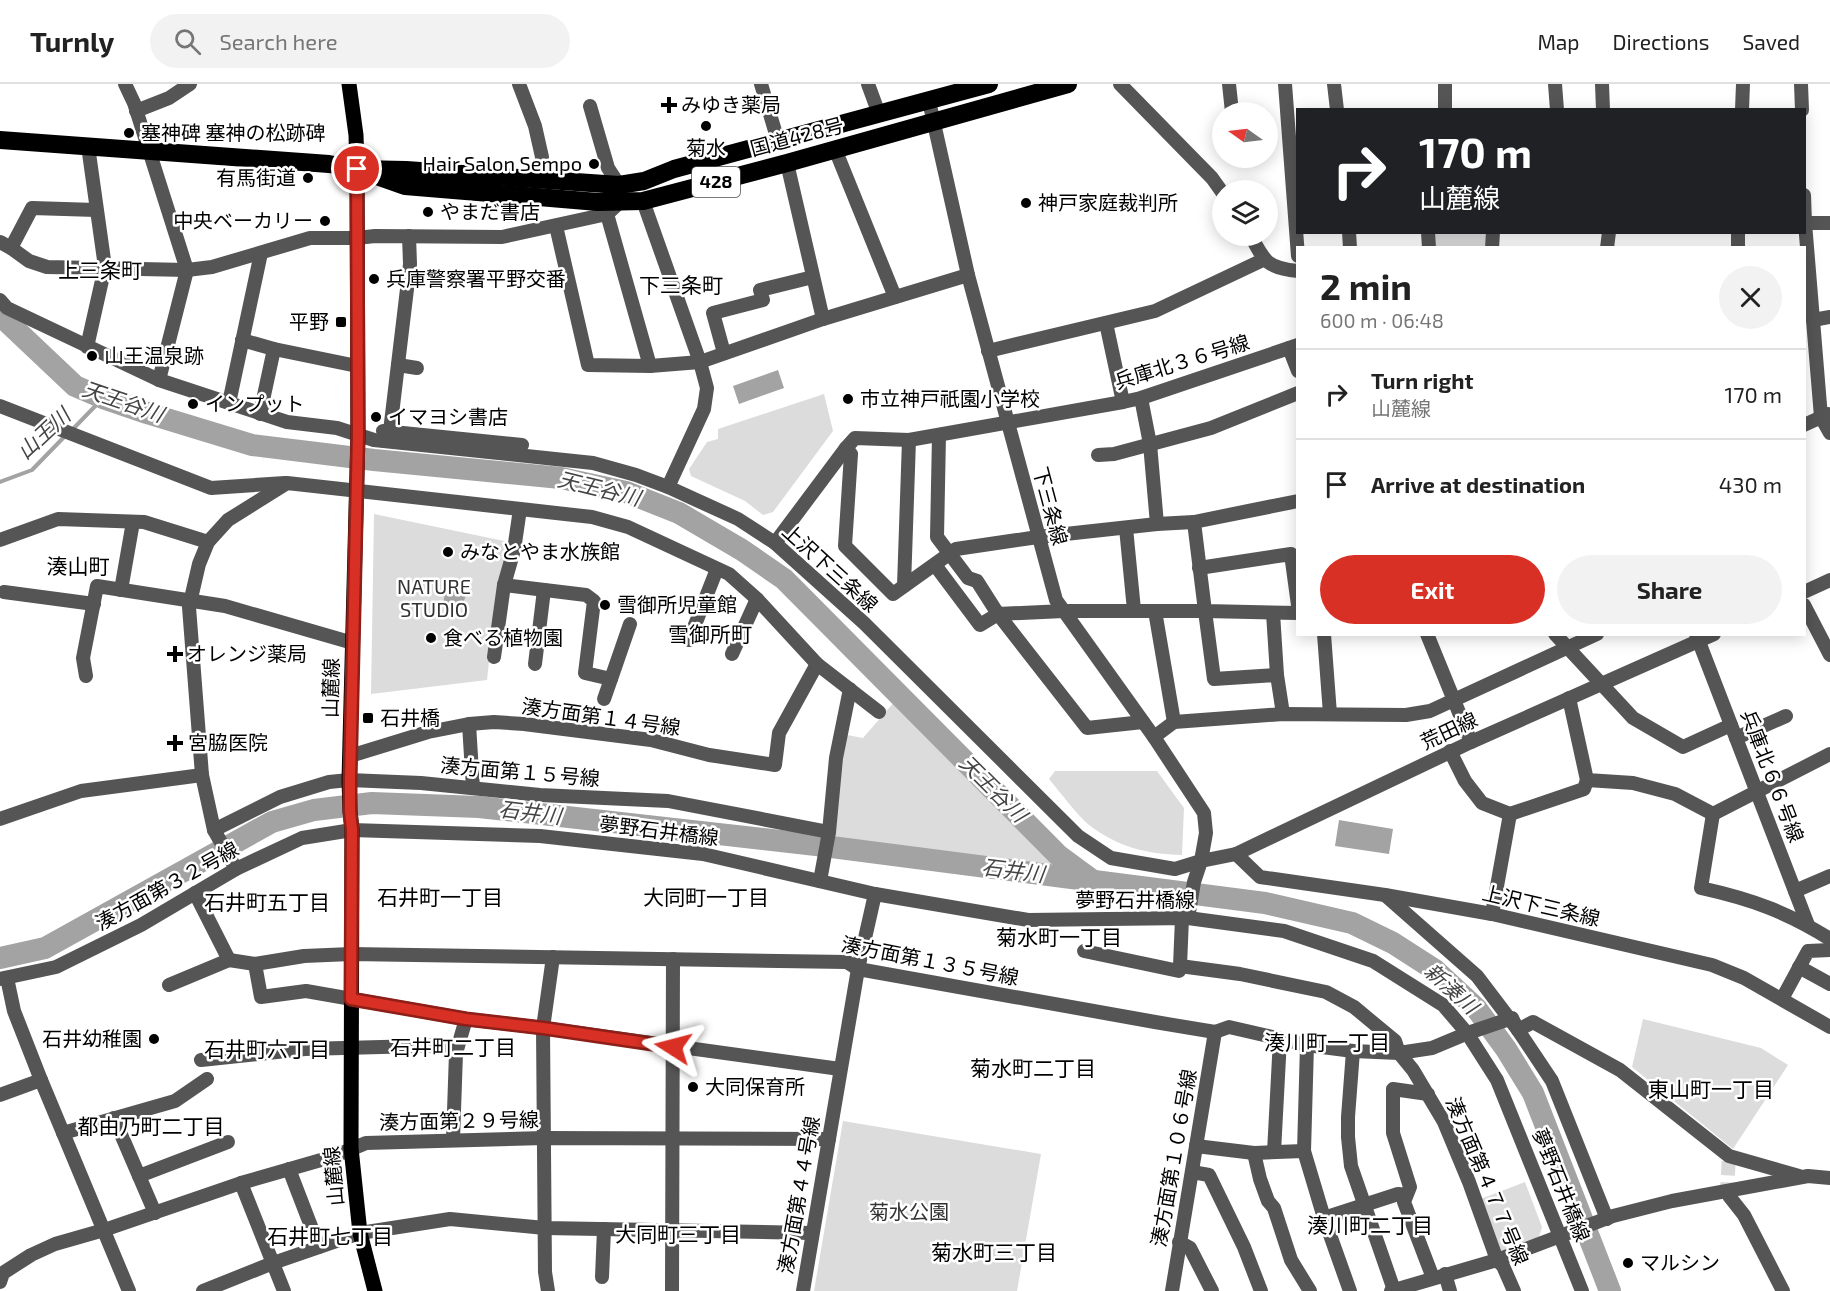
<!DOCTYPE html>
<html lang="en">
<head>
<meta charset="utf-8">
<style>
  :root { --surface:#fff; --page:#f2f2f2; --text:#222; --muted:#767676; --line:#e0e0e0; --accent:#d93025 }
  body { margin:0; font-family:"Exo 2","Noto Sans JP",sans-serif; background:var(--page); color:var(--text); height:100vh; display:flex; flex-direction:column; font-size:22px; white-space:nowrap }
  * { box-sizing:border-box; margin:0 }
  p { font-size:20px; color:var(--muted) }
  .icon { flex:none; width:33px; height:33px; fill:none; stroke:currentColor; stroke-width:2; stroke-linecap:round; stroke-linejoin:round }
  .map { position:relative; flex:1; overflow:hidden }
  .panel { position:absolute; left:1296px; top:162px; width:510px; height:390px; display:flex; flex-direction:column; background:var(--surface); border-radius:0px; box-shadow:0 3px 15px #0003 }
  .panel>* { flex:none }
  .hud { position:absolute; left:1296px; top:24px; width:510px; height:126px; border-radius:0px; box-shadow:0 3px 15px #0003; background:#202124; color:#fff; overflow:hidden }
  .needle { width:39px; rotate:284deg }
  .buttons { position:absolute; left:1212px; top:18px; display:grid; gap:12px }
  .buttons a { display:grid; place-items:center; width:66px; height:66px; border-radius:50%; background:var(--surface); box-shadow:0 3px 15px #0003; font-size:30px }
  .pin { position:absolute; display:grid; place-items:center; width:51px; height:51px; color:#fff; margin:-26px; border:3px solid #fff; border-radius:50%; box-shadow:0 2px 6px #0007 }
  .me { position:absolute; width:66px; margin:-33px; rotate:279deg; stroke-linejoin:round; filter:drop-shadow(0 0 4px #0008) }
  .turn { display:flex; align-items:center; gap:21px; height:126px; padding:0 24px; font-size:27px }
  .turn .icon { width:78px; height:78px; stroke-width:2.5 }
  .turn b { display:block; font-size:42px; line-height:51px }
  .round { display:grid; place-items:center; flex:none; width:63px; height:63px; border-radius:32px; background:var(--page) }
  .summary { display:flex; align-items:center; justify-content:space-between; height:102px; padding:0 24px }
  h1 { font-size:36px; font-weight:700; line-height:45px }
  .button { display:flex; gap:12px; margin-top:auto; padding:12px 24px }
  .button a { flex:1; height:69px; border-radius:36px; background:var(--accent); color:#fff; font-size:24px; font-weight:700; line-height:69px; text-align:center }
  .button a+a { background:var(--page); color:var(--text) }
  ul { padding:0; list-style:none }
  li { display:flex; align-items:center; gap:18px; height:90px; padding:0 24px; border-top:2px solid var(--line) }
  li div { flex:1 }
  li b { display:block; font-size:22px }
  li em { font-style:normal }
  header { display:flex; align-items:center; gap:36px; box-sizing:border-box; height:84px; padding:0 30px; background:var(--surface); border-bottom:2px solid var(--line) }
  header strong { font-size:28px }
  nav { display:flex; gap:33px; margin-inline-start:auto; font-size:21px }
  .search { width:420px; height:54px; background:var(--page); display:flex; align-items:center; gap:15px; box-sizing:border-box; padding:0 21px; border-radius:33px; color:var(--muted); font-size:22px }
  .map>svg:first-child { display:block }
</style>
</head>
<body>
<header>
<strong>Turnly</strong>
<div class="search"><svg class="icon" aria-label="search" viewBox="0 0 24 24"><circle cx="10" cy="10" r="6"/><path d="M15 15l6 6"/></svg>Search here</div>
<nav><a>Map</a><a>Directions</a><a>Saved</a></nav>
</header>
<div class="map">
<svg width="1830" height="1207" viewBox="0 0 1830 1207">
  <rect width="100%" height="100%" fill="#fff"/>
  <g fill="#dcdcdc">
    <polygon points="1434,149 1487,149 1486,163 1435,163"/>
    <polygon points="824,310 833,347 773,428 763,431 745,417 691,392 689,385 707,358 718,355 718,345"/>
    <polygon points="374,430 509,458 497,505 487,596 371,610"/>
    <polygon points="895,617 1068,785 835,758 841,675 847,651 863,654"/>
    <path d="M 1055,687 L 1157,687 L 1184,724 L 1182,771 C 1146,770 1118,763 1089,741 C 1076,730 1060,708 1049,695 Z"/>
    <polygon points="1643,935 1761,964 1788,981 1733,1065 1632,983"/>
    <polygon points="843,1037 1041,1070 1017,1207 814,1207"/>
    <polygon points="1525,1098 1542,1143 1539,1153 1501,1167 1496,1165 1478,1116"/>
  </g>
  <g fill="#a3a3a3">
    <polygon points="778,286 784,304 739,320 733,302"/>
    <path d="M 454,499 L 462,499 C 471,509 463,523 452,528 L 447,526 L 443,521 C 444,511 446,506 454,499 Z"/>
    <polygon points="1339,736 1393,745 1389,770 1335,762"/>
  </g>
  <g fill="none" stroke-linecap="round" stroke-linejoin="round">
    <g stroke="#a3a3a3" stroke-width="4">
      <polyline points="72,346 103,314"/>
      <polyline points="0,398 32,386 66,351"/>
    </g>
    <g stroke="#a3a3a3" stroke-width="22">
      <polyline points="0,231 75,302 103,314 147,329 252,361 374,376 561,394 626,408 679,429 742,466 784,495 1058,771 1092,796"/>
      <polyline points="0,874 45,864 272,738 314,726 372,719 479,723 816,761 1265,819 1352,839 1393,859 1435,886 1476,924 1506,965 1533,1009 1610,1207"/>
    </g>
    <polyline stroke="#d9d9d9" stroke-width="14" stroke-dasharray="14 7" stroke-linecap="butt" points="1729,1112 1727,1107 1729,1072"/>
    <g stroke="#555" stroke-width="14">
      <polyline points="125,0 134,19 187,186 159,296"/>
      <polyline points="519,0 535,42 542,73 541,96"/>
      <polyline points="761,0 778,57"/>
      <polyline points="868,0 879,30"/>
      <polyline points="1120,0 1212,94 1222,108"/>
      <polyline points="1229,0 1232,28"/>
      <polyline points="1285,0 1298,172"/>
      <polyline points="1334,0 1337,26"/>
      <polyline points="1555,0 1557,26"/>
      <polyline points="1602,0 1603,26"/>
      <polyline points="1801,0 1802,26"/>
      <polyline points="929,17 968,191 1056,516 1154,653 1204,729 1206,749 1201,777 1194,798 1188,834"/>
      <polyline points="1445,26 1445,0"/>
      <polyline points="1742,26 1743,0"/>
      <polyline points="136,27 169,14 190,0"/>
      <polyline points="835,65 895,213"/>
      <polyline points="787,79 823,235"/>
      <polyline points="1804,111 1805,139 1821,333 1830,349"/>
      <polyline points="643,117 700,278 707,304 704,325 668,403"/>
      <polyline points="607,130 650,282"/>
      <polyline points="1804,139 1830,139"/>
      <polyline points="556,142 588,281 650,282 700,278 823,235 968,191"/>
      <polyline points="1349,148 1350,164"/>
      <polyline points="1428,148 1429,164"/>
      <path d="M 1251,152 C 1264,177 1267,184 1298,187"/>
      <polyline points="0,158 11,164 29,177 47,183 187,186 212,183 310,154 357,154 375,152 502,153 607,130 620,118 619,101 608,84 590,22"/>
      <polyline points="11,164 32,124 96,126"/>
      <polyline points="1492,164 1493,148"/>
      <polyline points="1607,164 1609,148"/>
      <polyline points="1738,164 1738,148"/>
      <polyline points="0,216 7,224 159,296 287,338 337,344 374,356 593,379 636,391 668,403 738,435 775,459 864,539 1078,752 1111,774 1175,785 1201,777 1236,770 1471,658 1714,550"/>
      <polyline points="1813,236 1830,233"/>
      <polyline points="1106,239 1123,318"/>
      <polyline points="242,256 274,265 357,282"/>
      <polyline points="87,263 105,183 88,62"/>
      <polyline points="1289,264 1298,287"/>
      <polyline points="988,267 1155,227 1263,176"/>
      <polyline points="724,269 713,229 763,216 760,206 813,193"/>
      <polyline points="398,281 417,284"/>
      <polyline points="1141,314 1150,360 1157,440"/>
      <polyline points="229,319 261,169"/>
      <polyline points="0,322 211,404 285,399"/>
      <polyline points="260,330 274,265"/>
      <polyline points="1804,341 1828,330"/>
      <polyline points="383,347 522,361"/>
      <polyline points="390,347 410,180 409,152"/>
      <polyline points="939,351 937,453 968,494 977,497 998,530 1064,527 1205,527 1214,595 1277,591 1283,630"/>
      <polyline points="846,364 851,370 845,462 893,510 956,465 1038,453 1157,440 1194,438 1298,417"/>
      <polyline points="1098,371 1114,370 1211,344 1298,309"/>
      <polyline points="1194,438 1205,527 1298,529"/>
      <polyline points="1126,444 1134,526"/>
      <polyline points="0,456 58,435 144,438 208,458"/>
      <polyline points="775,459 846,364 855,354 909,356 1123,318 1141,314 1298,261"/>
      <polyline points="935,481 980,541 998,530 1087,644 1143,638"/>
      <polyline points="1199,484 1291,470 1298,521"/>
      <polyline points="504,501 586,511 594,517 585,589 611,595 630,540"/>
      <polyline points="904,502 909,356"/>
      <polyline points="121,506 133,438"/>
      <polyline points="4,508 94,520"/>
      <polyline points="1804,508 1830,496"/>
      <polyline points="1804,521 1830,571"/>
      <polyline points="1155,527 1174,638"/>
      <polyline points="1273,529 1277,591"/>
      <polyline points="1324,550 1330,630"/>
      <polyline points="1427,550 1471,658"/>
      <polyline points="1555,550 1633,634 1683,663 1731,641"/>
      <polyline points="1696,550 1808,841"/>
      <polyline points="689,556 717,485"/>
      <polyline points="732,570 757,515"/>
      <polyline points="494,573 504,501 514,466 520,425"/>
      <polyline points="535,580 544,506"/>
      <polyline points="86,592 83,574 97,502 225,522 353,559"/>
      <polyline points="1569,614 1587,696 1633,699 1675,710 1713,730 1830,670"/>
      <polyline points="604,615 611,595"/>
      <polyline points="469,640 473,704"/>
      <polyline points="1154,653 1174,638 1283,630 1406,631 1430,627 1597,550"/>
      <polyline points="1736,654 1786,632"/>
      <polyline points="1450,667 1465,697 1482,719 1510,730 1492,830"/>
      <polyline points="350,672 428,648 469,640 494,638 524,640 651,656 709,671 775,681 779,649 817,580"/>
      <polyline points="1510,730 1584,705 1587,696"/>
      <path d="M 1713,730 L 1701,804 C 1751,815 1787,828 1830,855"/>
      <polyline points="0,735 81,707 202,691"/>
      <polyline points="214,746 280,713 329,698 349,696 421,699 540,711 668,717 829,748"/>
      <polyline points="1236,770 1260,793 1385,811 1492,830 1712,881 1744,894 1830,943"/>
      <polyline points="236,785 214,746 202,691 189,523 199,480 208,458 228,436 287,399 592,433 628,443 729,490 757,515 817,580 879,628"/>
      <polyline points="820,797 829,748 836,674 850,605"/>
      <polyline points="1795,807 1830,792"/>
      <polyline points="195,809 229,876"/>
      <polyline points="1385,811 1477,892 1518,946 1552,997 1607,1135"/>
      <polyline points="1084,867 1179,887 1180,882"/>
      <polyline points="255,880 304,872 351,870 847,878 858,885 1155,938 1215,948 1229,943 1307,961 1353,967 1399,969 1432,964 1468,949 1512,934 1518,946"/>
      <polyline points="1180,882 1240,890 1326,908 1354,923 1395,957 1399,969 1413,986 1444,1038 1469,1098 1497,1176 1503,1182 1514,1207"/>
      <polyline points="1180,882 1182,834"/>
      <polyline points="1799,883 1830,900"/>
      <polyline points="7,894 14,927 41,996 129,1207"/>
      <polyline points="0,895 56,883 141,841 236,785 302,754 352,746 540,752 703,770 875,810 1028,836 1188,834 1284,847 1373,877 1443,921 1467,949 1497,996 1582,1207"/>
      <polyline points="169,901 229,876 255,880 261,913 306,907 466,935 543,944 840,985"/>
      <polyline points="1782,915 1808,867 1830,866"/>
      <polyline points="1518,946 1533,938 1620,986 1729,1072 1799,1092"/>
      <polyline points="1307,961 1304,1067 1324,1134 1350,1207"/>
      <polyline points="1353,967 1348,1033 1348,1053 1351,1082 1394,1206"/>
      <polyline points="201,976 305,965 458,961"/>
      <polyline points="1428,1010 1393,1005 1393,1049 1410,1103 1404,1118 1433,1194"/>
      <polyline points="0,1011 41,996"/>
      <polyline points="114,1034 155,1129"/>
      <polyline points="63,1049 175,1017 207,995"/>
      <polyline points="453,1056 456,969 466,935"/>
      <polyline points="1196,1062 1254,1069 1304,1067"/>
      <polyline points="1274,1068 1280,955"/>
      <polyline points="1254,1069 1260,1095 1268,1117 1274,1124 1291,1176 1310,1207"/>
      <polyline points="289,1085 319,1163"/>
      <polyline points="1192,1088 1209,1091 1244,1163 1261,1207"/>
      <polyline points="139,1092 228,1058"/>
      <polyline points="241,1099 284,1207"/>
      <polyline points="1729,1112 1744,1131 1783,1207"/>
      <polyline points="1324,1134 1398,1110 1406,1111"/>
      <polyline points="1179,1158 1190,1164 1212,1207"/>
      <polyline points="1445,1190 1450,1207"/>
      <polyline points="602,1193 604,1145"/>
      <polyline points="0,1198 3,1189 31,1171 55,1160 104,1146 241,1099 335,1072 366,1059 544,1054 829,1055"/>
      <polyline points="203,1207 273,1179 360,1149 450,1135 545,1144 812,1149"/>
      <polyline points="548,1207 545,1188 543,944 553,873"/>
      <polyline points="672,1207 673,875"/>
      <polyline points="803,1207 858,885 875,810"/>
      <polyline points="1172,1207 1215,948"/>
      <polyline points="1391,1207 1497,1176 1613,1132 1672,1117 1808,1092 1830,1094"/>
    </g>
    <polyline stroke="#000" stroke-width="15" points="349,0 356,51 357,85 358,350 349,696 350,727 352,746 351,1064 360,1149 375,1207"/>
    <g stroke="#000" stroke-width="18">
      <polyline points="0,56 329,80 357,85 406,86 619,101 644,97 674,85 989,0"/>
      <polyline points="371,90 405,102 598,118 643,117 787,79 1068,0"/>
    </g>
  </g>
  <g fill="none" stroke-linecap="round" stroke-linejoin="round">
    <g stroke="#8d1f18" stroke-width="15">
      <polyline id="route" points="357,85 358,350 350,696 350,727 352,746 351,915 466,935 543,944 673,963"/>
    </g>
    <use href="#route" stroke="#d93025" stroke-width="10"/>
  </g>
  <g fill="#000" stroke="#fff" stroke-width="2">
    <path d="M666 12h6v6h6v6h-6v6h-6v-6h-6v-6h6z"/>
    <circle cx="706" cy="42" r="6"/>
    <circle cx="129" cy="49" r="6"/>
    <circle cx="594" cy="80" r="6"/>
    <circle cx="308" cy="94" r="6"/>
    <circle cx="1026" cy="119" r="6"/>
    <circle cx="428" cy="128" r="6"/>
    <circle cx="325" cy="137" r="6"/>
    <circle cx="374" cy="195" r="6"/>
    <rect x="335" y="232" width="12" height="12" rx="3"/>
    <circle cx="92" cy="272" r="6"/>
    <circle cx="848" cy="315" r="6"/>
    <circle cx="193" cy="320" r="6"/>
    <circle cx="376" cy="333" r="6"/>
    <circle cx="448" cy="468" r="6"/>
    <circle cx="605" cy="521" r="6"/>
    <circle cx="431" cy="554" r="6"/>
    <path d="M172 561h6v6h6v6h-6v6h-6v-6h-6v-6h6z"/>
    <rect x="362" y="628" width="12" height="12" rx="3"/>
    <path d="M172 650h6v6h6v6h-6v6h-6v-6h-6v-6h6z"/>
    <circle cx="154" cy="955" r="6"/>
    <circle cx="693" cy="1003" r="6"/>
    <circle cx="1628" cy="1179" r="6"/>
  </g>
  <g text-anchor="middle" stroke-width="5" stroke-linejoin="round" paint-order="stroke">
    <rect fill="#fff" stroke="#4c4c4c" stroke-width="1.5" x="692" y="83" width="48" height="30" rx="4.5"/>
    <g font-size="18" font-weight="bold" fill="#000">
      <text x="716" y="104">428</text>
    </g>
    <g font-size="20" fill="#000" stroke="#fff" text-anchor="start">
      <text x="681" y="28">みゆき薬局</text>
      <text x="141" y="56">塞神碑 塞神の松跡碑</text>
      <text x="706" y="71" text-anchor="middle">菊水</text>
      <text x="582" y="87" text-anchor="end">Hair Salon Sempo</text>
      <text x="296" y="101" text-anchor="end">有馬街道</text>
      <text x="1038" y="126">神戸家庭裁判所</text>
      <text x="440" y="135">やまだ書店</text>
      <text x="313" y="144" text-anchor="end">中央ベーカリー</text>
      <text x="386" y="202">兵庫警察署平野交番</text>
      <text x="329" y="245" text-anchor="end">平野</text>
      <text x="104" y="279">山王温泉跡</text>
      <text x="860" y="322">市立神戸祇園小学校</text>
      <text x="205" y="327">インプット</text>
      <text x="388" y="340">イマヨシ書店</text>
      <text x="460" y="475">みなとやま水族館</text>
      <text x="617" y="528">雪御所児童館</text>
      <text x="443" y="561">食べる植物園</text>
      <text x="187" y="577">オレンジ薬局</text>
      <text x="380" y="641">石井橋</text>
      <text x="188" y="666">宮脇医院</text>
      <text x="142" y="962" text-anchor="end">石井幼稚園</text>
      <text x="705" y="1010">大同保育所</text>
      <text x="1640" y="1186">マルシン</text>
    </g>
    <g font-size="20" fill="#000" stroke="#fff">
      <text transform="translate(797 53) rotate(-15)" y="7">国道428号</text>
      <text transform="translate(1182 278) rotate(-17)" y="7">兵庫北３６号線</text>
      <text transform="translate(1050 422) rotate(75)" y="7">下三条線</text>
      <text transform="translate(830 484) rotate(42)" y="7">上沢下三条線</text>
      <text transform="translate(331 604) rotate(-89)" y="7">山麓線</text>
      <text transform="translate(601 633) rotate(8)" y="7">湊方面第１４号線</text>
      <text transform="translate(1449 647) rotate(-25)" y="7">荒田線</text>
      <text transform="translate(520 688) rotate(5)" y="7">湊方面第１５号線</text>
      <text transform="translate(1772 692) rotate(69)" y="7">兵庫北６６号線</text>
      <text transform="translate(659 747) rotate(7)" y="7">夢野石井橋線</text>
      <text transform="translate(167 802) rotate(-29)" y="7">湊方面第３２号線</text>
      <text x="1135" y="823">夢野石井橋線</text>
      <text transform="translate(1541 822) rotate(13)" y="7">上沢下三条線</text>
      <text transform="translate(930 877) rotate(11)" y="7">湊方面第１３５号線</text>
      <text transform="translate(459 1037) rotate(-1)" y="7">湊方面第２９号線</text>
      <text transform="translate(1174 1074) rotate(-80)" y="7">湊方面第１０６号線</text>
      <text transform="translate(334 1092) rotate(-95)" y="7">山麓線</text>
      <text transform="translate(1487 1097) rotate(67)" y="7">湊方面第４７７号線</text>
      <text transform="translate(1561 1101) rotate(68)" y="7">夢野石井橋線</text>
      <text transform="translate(799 1111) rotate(-80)" y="7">湊方面第４４号線</text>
    </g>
    <g font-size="20" fill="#333" stroke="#fff">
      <text x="434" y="510">NATURE<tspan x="434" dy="23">STUDIO</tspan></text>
      <text x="909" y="1135">菊水公園</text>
    </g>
    <g font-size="21" fill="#000" stroke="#fff">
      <text x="100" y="194">上三条町</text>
      <text x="681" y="209">下三条町</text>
      <text x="78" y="490">湊山町</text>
      <text x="710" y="558">雪御所町</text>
      <text x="440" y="821">石井町一丁目</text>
      <text x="706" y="821">大同町一丁目</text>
      <text x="267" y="826">石井町五丁目</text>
      <text x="1059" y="861">菊水町一丁目</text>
      <text x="1327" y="966">湊川町一丁目</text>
      <text x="453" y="971">石井町二丁目</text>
      <text x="267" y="973">石井町六丁目</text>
      <text x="1033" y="992">菊水町二丁目</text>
      <text x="1711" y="1013">東山町一丁目</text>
      <text x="151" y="1050">都由乃町二丁目</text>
      <text x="1370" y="1149">湊川町二丁目</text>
      <text x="678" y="1158">大同町三丁目</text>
      <text x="330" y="1160">石井町七丁目</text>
      <text x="994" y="1176">菊水町三丁目</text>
    </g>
    <g font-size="21" font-style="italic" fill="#444" stroke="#fff">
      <text transform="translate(123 318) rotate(19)" y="7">天王谷川</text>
      <text transform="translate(44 350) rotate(-43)" y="7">山王川</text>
      <text transform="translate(599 405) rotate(14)" y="7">天王谷川</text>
      <text transform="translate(993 705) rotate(45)" y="7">天王谷川</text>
      <text transform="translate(530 729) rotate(7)" y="7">石井川</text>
      <text transform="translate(1013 787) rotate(7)" y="7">石井川</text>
      <text transform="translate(1451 905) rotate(42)" y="7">新湊川</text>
    </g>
  </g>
</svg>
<div class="buttons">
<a><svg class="needle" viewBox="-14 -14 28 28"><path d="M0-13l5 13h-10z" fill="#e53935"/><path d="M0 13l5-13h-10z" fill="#767676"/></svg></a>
<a><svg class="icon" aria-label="layers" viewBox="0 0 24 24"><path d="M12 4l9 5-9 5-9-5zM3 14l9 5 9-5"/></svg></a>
</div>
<div class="pin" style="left:357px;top:85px;background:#d93025"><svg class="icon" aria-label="arrive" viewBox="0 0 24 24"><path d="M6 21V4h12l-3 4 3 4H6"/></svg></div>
<svg class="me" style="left:673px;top:963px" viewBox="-20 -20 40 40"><path d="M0-17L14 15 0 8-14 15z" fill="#d93025" stroke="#fff" stroke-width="4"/></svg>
<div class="hud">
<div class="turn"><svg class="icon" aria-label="right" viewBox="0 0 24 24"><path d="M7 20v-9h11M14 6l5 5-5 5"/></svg><div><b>170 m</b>山麓線</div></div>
</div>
<section class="panel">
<div class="summary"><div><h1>2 min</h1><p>600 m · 06:48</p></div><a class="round"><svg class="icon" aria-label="close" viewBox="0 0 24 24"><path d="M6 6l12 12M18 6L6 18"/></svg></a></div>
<ul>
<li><svg class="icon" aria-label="right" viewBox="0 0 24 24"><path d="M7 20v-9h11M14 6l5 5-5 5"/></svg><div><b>Turn right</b><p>山麓線</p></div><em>170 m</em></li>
<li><svg class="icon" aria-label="arrive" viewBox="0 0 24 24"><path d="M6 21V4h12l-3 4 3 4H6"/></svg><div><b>Arrive at destination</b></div><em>430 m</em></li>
</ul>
<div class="button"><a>Exit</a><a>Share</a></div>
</section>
</div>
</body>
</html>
